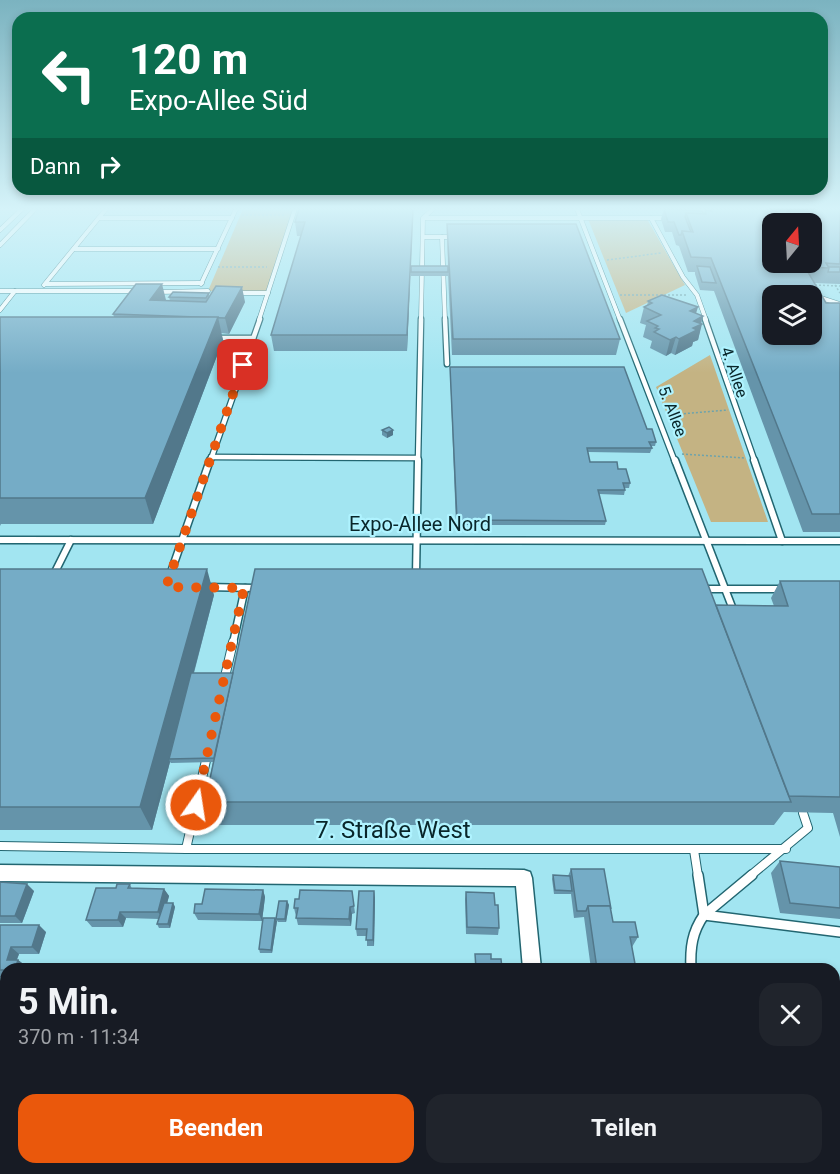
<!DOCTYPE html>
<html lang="de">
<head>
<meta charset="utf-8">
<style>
  :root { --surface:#171b24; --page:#20242c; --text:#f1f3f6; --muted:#9ea1a6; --accent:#ea580c }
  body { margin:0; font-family:Roboto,sans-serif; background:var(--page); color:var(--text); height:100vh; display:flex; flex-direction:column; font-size:22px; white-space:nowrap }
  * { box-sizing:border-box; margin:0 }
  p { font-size:20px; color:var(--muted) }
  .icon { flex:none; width:33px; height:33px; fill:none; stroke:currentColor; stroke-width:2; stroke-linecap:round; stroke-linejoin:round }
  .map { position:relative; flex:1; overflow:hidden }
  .panel { position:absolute; left:0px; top:963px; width:840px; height:212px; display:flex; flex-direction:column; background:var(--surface); border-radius:18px 18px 0 0; box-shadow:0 3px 9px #0003 }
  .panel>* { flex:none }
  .guide { position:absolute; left:12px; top:12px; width:816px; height:183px; border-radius:18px; box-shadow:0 3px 9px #0003; background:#0b6e4f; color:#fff; overflow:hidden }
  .needle { width:39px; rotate:18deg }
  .buttons { position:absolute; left:762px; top:213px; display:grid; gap:12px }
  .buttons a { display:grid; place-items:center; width:60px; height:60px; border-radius:12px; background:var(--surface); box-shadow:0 3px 9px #0003; font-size:30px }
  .pin { position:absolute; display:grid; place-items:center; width:51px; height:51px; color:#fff; margin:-26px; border-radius:12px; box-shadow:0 3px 9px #0006 }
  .me { position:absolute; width:66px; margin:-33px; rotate:13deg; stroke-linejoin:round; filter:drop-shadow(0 0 4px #0008) }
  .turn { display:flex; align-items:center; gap:21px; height:126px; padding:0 18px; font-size:27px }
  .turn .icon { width:78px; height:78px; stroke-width:2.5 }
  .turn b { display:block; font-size:42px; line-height:51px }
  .then { display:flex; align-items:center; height:57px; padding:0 18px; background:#0003; gap:12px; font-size:22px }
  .round { display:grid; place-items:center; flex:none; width:63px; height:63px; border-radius:18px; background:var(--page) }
  .headline { display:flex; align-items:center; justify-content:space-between; height:102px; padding:0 18px }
  h1 { font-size:36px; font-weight:700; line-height:45px }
  .primary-button { display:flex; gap:12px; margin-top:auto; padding:12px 18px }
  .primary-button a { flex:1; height:69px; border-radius:18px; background:var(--accent); color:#fff; font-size:24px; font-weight:700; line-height:69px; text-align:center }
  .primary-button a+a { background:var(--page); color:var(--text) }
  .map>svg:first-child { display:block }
</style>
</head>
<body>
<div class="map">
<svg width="840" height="1174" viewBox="0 0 840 1174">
  <rect width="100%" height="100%" fill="#a2e5f1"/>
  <g fill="#c4b383">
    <polygon points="243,209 295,209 269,292 208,291"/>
    <polygon points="588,219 647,219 685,285 626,313"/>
    <polygon points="710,355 768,522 711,522 656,387"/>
  </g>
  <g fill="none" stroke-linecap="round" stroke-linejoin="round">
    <g stroke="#226671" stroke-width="5">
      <g id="service-far4">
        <polyline points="577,209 620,320"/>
        <polyline points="99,218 232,218"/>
        <polyline points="424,218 669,218"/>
        <polyline points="651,218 683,277 697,295 706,320"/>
        <polyline points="0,230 22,209"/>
        <polyline points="423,237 452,237"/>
        <polyline points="442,237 445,320"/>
        <polyline points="0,245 35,209"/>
        <polyline points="74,249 218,249"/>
        <polyline points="46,284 202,283"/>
        <polyline points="201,284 236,209"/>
        <polyline points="44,285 106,209"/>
        <polyline points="0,291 138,291"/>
        <polyline points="158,292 208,291"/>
        <polyline points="236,293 268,293"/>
        <polyline points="818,297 840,304"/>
        <polyline points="0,310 15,291"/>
        <polyline points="259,320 295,209"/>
        <polyline points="421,320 423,218 433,209"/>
      </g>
    </g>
    <g stroke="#226671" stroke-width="7">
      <g id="service-far3">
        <polyline points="445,319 447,364"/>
        <polyline points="620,319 675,462"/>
        <polyline points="705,319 755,462"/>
        <polyline points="217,338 253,338"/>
        <polyline points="211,457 418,458"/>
        <polyline points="210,462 260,319"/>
        <polyline points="418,462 421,319"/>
      </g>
    </g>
    <g stroke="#226671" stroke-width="9">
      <g id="service-far2">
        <polyline points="675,460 734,612"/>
        <polyline points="754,460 782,541"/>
        <polyline points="0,540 840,541"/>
        <polyline points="170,575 210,460"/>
        <polyline points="53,576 71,540"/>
        <polyline points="416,576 418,460"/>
        <polyline points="205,587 257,588"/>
        <polyline points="703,589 782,589"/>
        <polyline points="233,643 245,588"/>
      </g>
    </g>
    <g stroke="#226671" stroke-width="10">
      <g id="service-far1">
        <polyline points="224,681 233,642"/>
        <polyline points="0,846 186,849 786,849"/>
        <polyline points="186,849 207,756"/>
        <polyline points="694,850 698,876"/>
        <polyline points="750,876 808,828 803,813"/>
      </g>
    </g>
    <g stroke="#226671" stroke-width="12">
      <g id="service">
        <polyline points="698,875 704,915 840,932"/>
        <path d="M 691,969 C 690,948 692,932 704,915 L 752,875"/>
      </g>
    </g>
    <g stroke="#226671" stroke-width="3">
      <g id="minor">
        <polygon points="0,865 524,870 530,872 532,878 541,969 523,969 516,886 0,881"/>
        <rect x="540" y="1168" width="22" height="6"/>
        <polygon points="685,1168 706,1168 706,1174 684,1174"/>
      </g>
    </g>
    <g stroke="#6da3ac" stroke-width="1.5" stroke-dasharray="2 2" stroke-linecap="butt">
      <polyline points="242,215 284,215"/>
      <polyline points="607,260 661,253"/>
      <polyline points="218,267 267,267"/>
      <polyline points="815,285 840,286"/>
      <polyline points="835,285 840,293"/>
      <polyline points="620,295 686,295"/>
      <polyline points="224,346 218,365 234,365"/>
      <polyline points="732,369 744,372"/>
      <polyline points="668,415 728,410"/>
      <polyline points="682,454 745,458"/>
    </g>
    <use href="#service-far4" stroke="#fff" stroke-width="4"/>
    <use href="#service-far3" stroke="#fff" stroke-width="4.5"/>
    <use href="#service-far2" stroke="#fff" stroke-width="6"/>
    <use href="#service-far1" stroke="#fff" stroke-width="8"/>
    <use href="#service" stroke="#fff" stroke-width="9"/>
    <use href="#minor" fill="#fff" fill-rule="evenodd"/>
  </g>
  <g fill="#6594aa">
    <polygon points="299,209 413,209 407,351 274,351 271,335 301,236 297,236 295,222"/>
    <polygon points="664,209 704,214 705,210 709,211 710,209 774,209 781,217 785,217 787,209 825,210 825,209 840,209 840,284 814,283 826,303 840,303 840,532 803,532 714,291 700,290 695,274 695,272 688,272 679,246 676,245 672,232 665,232 661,219"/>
    <polygon points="447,224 620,339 616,355 452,355 448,276 411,276 411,266 448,266"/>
    <polygon points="209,293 209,297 245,302 229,334 221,333 223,340 153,524 1,524 0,526 0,317 114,317 113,314 166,300 165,301 170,301 169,297"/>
    <polygon points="648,301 696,314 703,316 698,340 693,342 692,346 675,355 671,353 666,356 650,348 652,341 643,337 646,325 640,323 644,307 647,306"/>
    <polygon points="450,371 647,429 656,442 655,446 651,446 652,448 650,453 588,452 590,462 618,469 630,483 629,488 624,488 625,490 624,495 599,494 606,521 605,525 456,525"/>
    <polygon points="382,430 393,430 393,435 387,438 382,435"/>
    <polygon points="0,569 214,595 194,673 233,673 716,605 774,606 771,598 780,581 840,581 840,837 833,813 784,812 774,825 215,825 205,802 213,762 171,763 170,762 152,830 0,830"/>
    <polygon points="780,861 840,867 840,919 780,913 771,873"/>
    <polygon points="571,869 613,922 638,937 632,947 636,969 591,969 584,917 574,918 571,894 554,894 552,879 553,875 568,876"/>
    <polygon points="0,882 34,891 22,923 0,923"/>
    <polygon points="130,884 132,889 164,889 169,896 167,903 173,903 175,907 170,928 159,928 157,924 159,919 126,918 123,927 92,927 86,920 116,888"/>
    <polygon points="263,890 265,897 262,921 198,920 194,913"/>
    <polygon points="352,891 355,913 352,914 351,926 298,925 294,908 299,899"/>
    <polygon points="374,891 375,898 374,946 367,946 367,936 357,936 356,929"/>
    <polygon points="466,892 495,905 499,928 498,935 466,934 465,899"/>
    <polygon points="287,901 289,905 286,922 278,922 276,919"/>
    <polygon points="275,918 277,921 272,953 260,953 259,949"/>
    <polygon points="0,925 46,932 39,954 19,954 17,960 18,960 26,966 6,969 6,977 0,977"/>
  </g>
  <g fill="#52788b">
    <polygon points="413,209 407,351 407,335"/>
    <polygon points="162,284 166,300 155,316 150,300"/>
    <polygon points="242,287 245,302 229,334 225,318"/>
    <polygon points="698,307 693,323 690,311"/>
    <polygon points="703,316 700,325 702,324 698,340 693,342 692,346 675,355 679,339 694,321"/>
    <polygon points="218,317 223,340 153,524 145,498"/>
    <polygon points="676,337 671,353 666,356 670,340"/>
    <polygon points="393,430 393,435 387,438 387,433"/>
    <polygon points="207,569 214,595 171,759 169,759 170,762 152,830 140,807"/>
    <polygon points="27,884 34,891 22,923 15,916"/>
    <polygon points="164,889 169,896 163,919 158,912"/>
    <polygon points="263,890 265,897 262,921 259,914"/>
    <polygon points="374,891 375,898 374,946 373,940"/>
    <polygon points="287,901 289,905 286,922 285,919"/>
    <polygon points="173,903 175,907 170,928 168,924"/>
    <polygon points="350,907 352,914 351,926 349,919"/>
    <polygon points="120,912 126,918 123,927 118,920"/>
    <polygon points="275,918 277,921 272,953 271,950"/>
    <polygon points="39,925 46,932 39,954 32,947"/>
    <polygon points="11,947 19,954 14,966 7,960"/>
    <polygon points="18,960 26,966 25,969 15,969"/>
    <polygon points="16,1168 26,1168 24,1174 14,1174"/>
    <polygon points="33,1168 38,1168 36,1174 31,1174"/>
    <polygon points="82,1168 90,1168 88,1174 80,1174"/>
    <polygon points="95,1168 99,1168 98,1174 94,1174"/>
    <polygon points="146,1168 156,1168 155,1174 145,1174"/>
    <polygon points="226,1168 231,1168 230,1174 225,1174"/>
  </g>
  <g fill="#75acc6" stroke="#52788b" stroke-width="1.5" fill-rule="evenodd">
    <polygon points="299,209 413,209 407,335 271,335 305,222 295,222"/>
    <polygon points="664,209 702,211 704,214 686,213 685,217 691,232 682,231 681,235 679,235 674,222 668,222"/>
    <path d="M 711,209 L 759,209 L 773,217 L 793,218 L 788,209 L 827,210 L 826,209 L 840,209 L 840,264 L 826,263 L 829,268 L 805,267 L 826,303 L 840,303 L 840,514 L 812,514 L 711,258 L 691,257 L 682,231 L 693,232 L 686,213 L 706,214 L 705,210 L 712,211 ZM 772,224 L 812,224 L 812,262 L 772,262 ZM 772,296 L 812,296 L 812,334 L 772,334 Z"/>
    <polygon points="764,209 774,209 781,217 773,217 770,215"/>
    <polygon points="447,224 576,224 620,339 453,339"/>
    <rect x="411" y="266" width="37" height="6"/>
    <polygon points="697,266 710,267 716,283 702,282"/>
    <polygon points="829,267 840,267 840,272 828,272 829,268"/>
    <polygon points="136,284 162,284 150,300 206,302 216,286 242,287 225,318 113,314"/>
    <polygon points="173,292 209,293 206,298 169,297"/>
    <polygon points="662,295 698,307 690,311 703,316 694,321 702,324 693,328 697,330 679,339 676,337 670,340 654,332 659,329 655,328 658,326 647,321 661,315 644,307 652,303 648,301"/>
    <polygon points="0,317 218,317 145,498 0,498"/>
    <polygon points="450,367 624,367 647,429 652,429 656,442 649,442 652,448 587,448 590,462 617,462 618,469 626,469 630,483 623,483 625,490 598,490 606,521 457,520"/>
    <polygon points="389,427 393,430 387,433 382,430"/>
    <polygon points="0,569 207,569 140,807 0,807"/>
    <polygon points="255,569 702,569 791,802 205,802"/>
    <polygon points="780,581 840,581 840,797 789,796 716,605 788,606"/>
    <polygon points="191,673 233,673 214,758 169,759"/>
    <polygon points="780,861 840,867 840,908 790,903"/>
    <polygon points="571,869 604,869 611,909 610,906 588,906 586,911 577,911"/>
    <polygon points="553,875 570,876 572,891 555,890"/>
    <polygon points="0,882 27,884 15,916 0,916"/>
    <polygon points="117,884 130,884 128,888 164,889 158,912 120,912 118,920 86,920 96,888 116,888"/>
    <polygon points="205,889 263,890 259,914 194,913 195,904 202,904"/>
    <polygon points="300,890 352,891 354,906 350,907 349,919 296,918 298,908 294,908 295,899 299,899"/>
    <polygon points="359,891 374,891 373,940 366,940 367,929 356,929"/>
    <polygon points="466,892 494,893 495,905 498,905 499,928 467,927"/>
    <polygon points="279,901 287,901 285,919 276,919"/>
    <polygon points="164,903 173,903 168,924 157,924"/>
    <polygon points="588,906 610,906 613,922 635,922 638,937 630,937 636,969 597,969"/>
    <polygon points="263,918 275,918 271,950 259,949"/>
    <polygon points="0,925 39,925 32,947 11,947 7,960 18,960 15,969 6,969 6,970 0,970"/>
    <polygon points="475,954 491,954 491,959 501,959 502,969 476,969"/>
    <polygon points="0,1144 6,1144 6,1168 16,1168 14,1174 0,1174"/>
    <polygon points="22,1168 33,1168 31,1174 20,1174"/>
    <polygon points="39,1168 82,1168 80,1174 37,1174"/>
    <polygon points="86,1168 95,1168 94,1174 84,1174"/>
    <polygon points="99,1168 146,1168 145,1174 98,1174"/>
    <polygon points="166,1168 175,1168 174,1174 166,1174"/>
    <polygon points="175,1168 226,1168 225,1174 174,1174"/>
    <rect x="266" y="1168" width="94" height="6"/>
    <rect x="417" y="1168" width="40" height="6"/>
    <polygon points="479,1168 518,1168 519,1174 479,1174"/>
  </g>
  <linearGradient id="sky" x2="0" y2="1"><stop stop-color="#7bb3c0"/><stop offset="0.56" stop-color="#d5f3f9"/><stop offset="1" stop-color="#d5f3f9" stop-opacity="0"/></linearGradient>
  <rect width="840" height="373" fill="url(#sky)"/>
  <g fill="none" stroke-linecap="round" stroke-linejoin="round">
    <polyline stroke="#ea580c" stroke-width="10" stroke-dasharray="0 18" points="196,805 244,588 166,587 243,365"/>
  </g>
  <g text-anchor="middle" stroke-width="4.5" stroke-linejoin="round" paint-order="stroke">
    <g font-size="16" fill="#09262a" stroke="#aff3ff">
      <text transform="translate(735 372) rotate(71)" y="6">4. Allee</text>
      <text transform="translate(673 411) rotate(69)" y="6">5. Allee</text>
    </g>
    <g font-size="20" fill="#09262a" stroke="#aff3ff">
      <text x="420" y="531">Expo-Allee Nord</text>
    </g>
    <g font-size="24" fill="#09262a" stroke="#aff3ff">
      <text x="393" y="838">7. Straße West</text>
    </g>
  </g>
</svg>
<div class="buttons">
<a><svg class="needle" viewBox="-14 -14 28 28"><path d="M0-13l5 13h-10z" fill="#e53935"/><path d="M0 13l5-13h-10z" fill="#9ea1a6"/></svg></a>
<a><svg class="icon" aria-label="layers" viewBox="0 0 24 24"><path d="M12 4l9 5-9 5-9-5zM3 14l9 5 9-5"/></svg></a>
</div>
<div class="pin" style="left:243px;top:365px;background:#d93025"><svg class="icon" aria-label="arrive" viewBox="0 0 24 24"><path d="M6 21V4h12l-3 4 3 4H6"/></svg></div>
<svg class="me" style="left:196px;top:805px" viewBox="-20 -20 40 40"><circle r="17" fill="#ea580c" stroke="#fff" stroke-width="3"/><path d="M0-11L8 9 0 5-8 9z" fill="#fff"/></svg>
<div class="guide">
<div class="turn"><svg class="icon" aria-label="left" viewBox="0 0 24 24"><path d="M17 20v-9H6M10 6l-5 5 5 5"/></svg><div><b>120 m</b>Expo-Allee Süd</div></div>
<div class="then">Dann<svg class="icon" aria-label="right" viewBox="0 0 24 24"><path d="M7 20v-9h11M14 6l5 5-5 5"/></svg></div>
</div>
<section class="panel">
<div class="headline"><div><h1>5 Min.</h1><p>370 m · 11:34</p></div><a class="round"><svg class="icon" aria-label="close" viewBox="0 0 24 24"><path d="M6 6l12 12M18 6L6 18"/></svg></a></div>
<div class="primary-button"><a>Beenden</a><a>Teilen</a></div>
</section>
</div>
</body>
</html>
